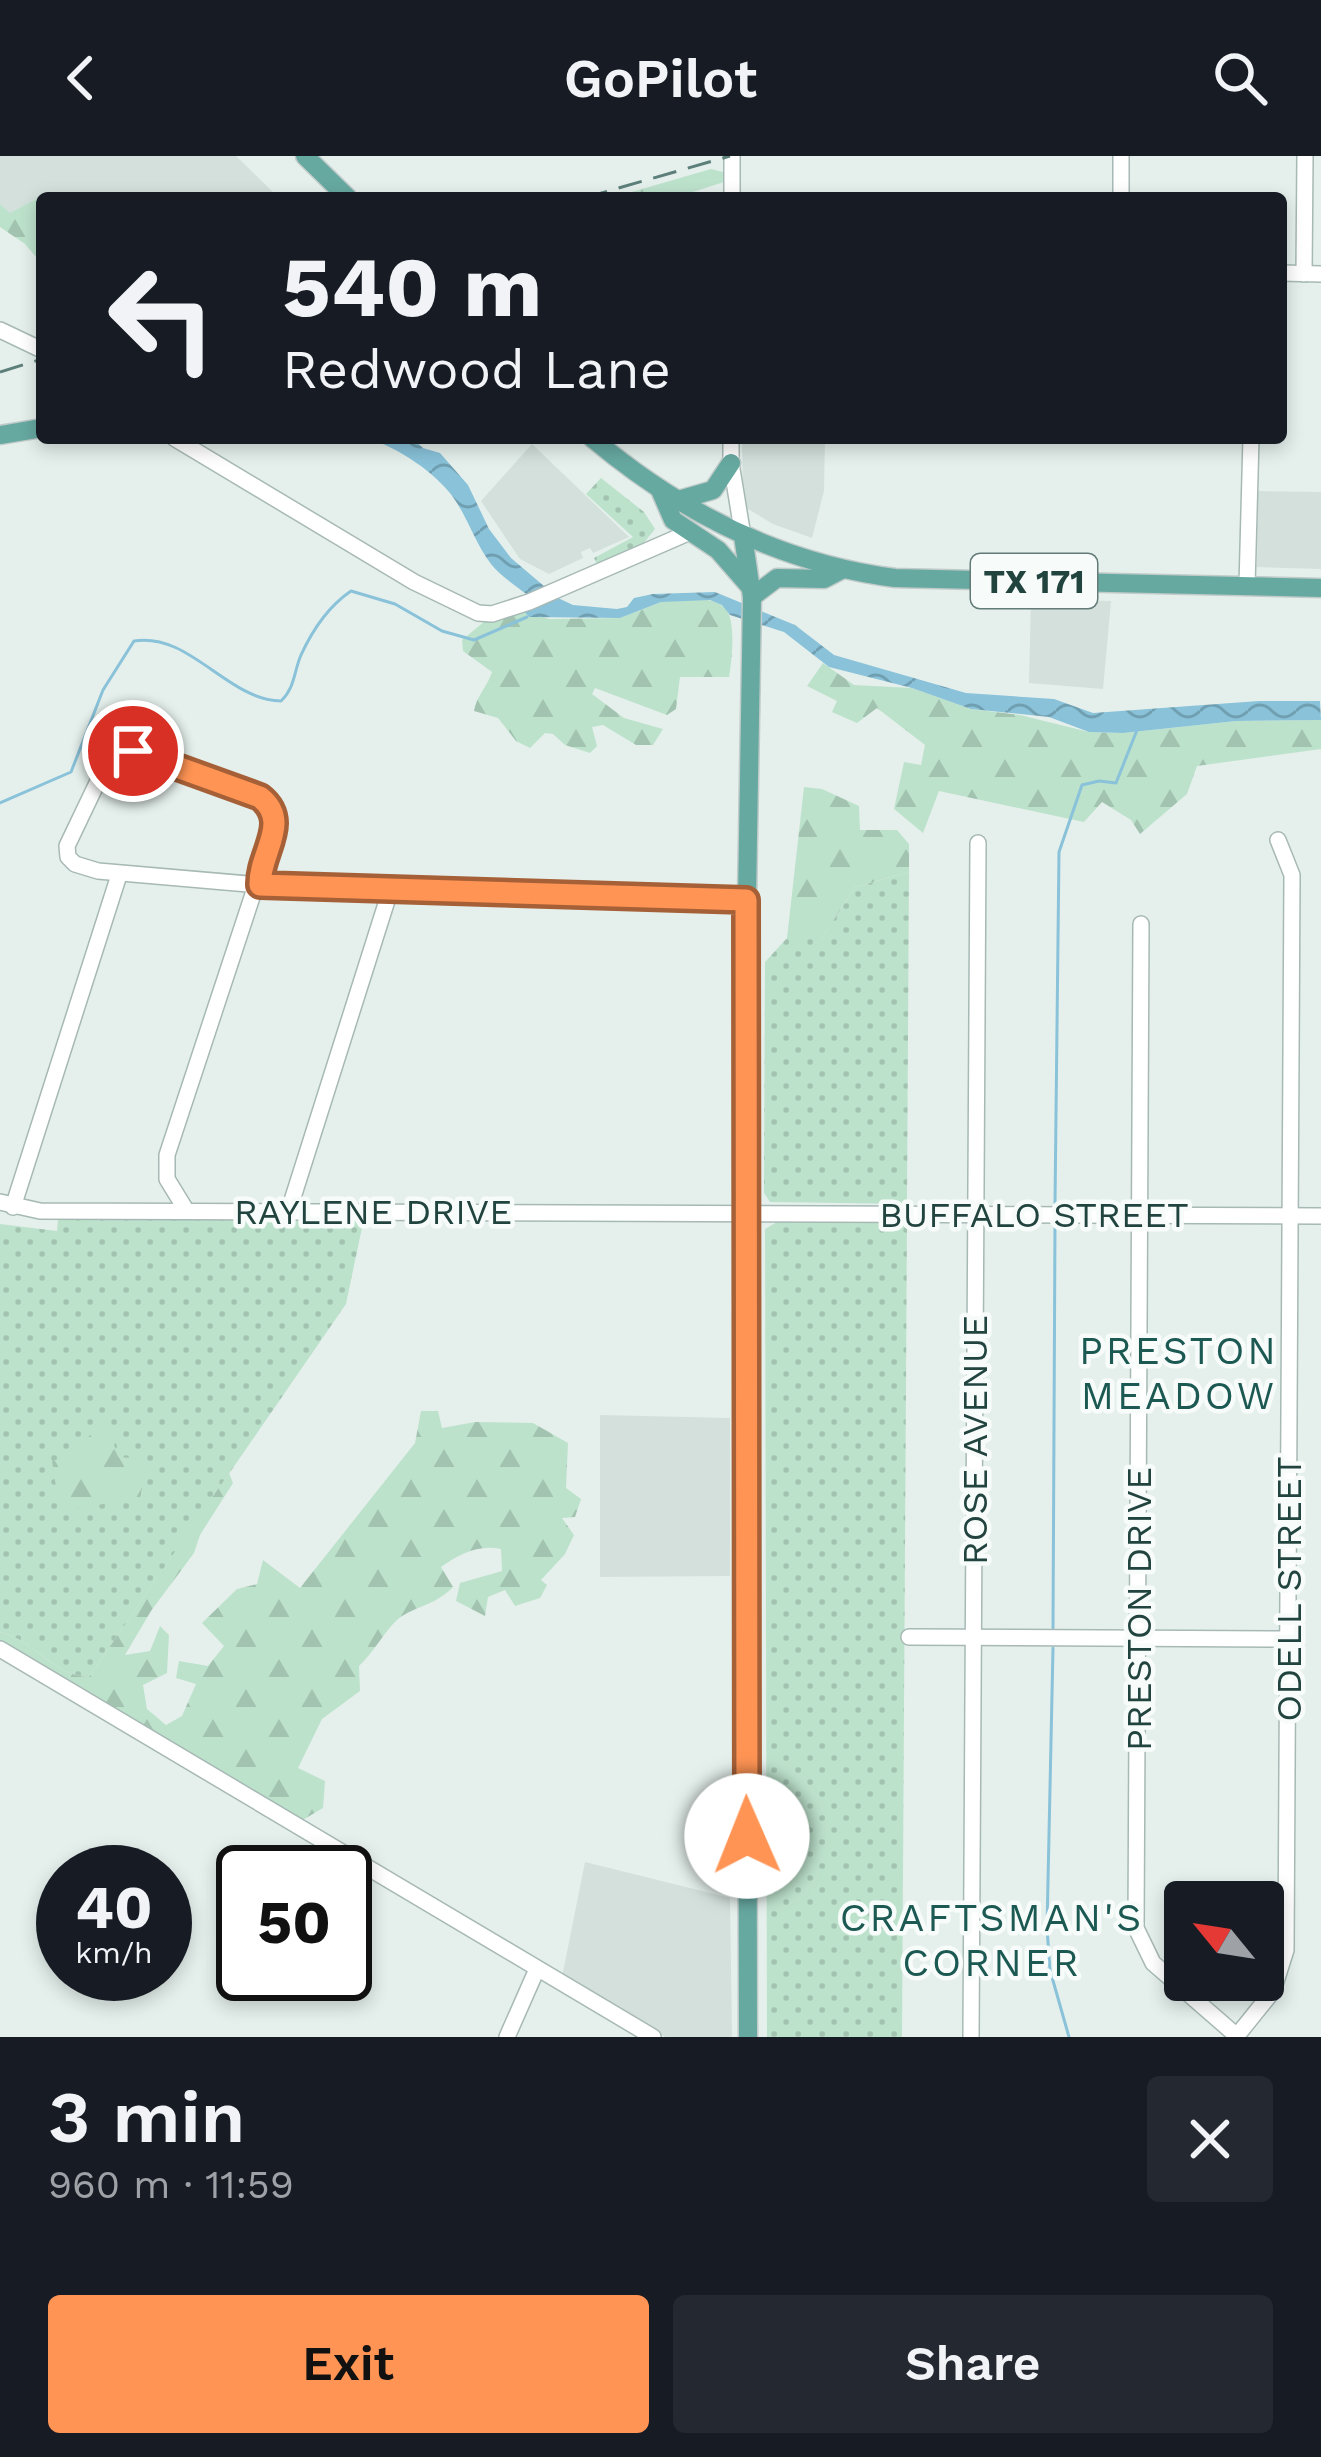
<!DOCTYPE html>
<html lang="en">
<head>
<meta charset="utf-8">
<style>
  :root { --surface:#171b24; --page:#242831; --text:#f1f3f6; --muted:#9ea1a6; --accent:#ff9454 }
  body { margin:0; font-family:"Work Sans",sans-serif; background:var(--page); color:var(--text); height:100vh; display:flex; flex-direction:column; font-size:45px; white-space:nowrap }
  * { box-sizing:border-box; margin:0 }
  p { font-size:39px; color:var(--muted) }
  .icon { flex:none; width:66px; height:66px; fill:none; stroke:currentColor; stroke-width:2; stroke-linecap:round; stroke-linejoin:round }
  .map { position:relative; height:1881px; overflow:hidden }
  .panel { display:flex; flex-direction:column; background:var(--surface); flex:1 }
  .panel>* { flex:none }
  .top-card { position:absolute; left:36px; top:36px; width:1251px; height:252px; border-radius:12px; box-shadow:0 6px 18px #0003; background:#171b24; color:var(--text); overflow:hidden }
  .needle { width:78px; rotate:300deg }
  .controls { position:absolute; left:1164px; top:1725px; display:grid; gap:24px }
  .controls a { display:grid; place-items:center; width:120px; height:120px; border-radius:12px; background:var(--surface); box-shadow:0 6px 18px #0003; font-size:60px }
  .speed { position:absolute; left:36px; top:1689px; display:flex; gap:24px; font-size:60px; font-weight:700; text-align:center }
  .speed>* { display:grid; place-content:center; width:156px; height:156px; border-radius:50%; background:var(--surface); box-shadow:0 6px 18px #0003; line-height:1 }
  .speed small { font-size:30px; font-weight:400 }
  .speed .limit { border:6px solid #111; border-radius:18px; background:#fff; color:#111 }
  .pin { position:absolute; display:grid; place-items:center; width:102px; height:102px; color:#fff; margin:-51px; border:6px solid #fff; border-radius:50%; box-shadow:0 3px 12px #0007 }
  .me { position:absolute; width:132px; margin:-66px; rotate:359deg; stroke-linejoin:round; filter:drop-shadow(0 0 9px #0008) }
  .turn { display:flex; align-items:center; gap:42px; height:252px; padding:0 48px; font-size:54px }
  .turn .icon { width:156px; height:156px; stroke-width:2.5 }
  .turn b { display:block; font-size:84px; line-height:102px }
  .round { display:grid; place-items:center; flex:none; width:126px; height:126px; border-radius:12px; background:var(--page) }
  .overview { display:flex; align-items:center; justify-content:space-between; height:204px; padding:0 48px }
  h1 { font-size:72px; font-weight:600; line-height:90px }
  .action { display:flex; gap:24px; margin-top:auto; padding:24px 48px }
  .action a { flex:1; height:138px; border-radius:12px; background:var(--accent); color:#111; font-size:48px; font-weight:600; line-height:138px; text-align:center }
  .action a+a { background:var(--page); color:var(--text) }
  header { display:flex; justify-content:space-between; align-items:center; height:156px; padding:0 48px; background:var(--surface); font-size:54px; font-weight:600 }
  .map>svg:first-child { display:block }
</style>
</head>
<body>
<header><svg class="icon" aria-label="back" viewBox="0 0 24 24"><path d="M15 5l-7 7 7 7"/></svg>GoPilot<svg class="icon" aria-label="search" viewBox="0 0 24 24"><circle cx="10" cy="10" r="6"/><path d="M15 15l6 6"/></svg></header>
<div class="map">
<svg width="1321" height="1881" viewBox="0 0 1321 1881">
  <defs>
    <pattern id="grass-dots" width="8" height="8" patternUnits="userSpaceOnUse" patternTransform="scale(3)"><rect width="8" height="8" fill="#bde2cc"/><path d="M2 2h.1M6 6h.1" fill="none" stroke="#a2c3b0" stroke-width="1.8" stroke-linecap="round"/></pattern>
    <pattern id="forest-firs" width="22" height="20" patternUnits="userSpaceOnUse" patternTransform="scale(3)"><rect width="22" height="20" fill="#bde2cc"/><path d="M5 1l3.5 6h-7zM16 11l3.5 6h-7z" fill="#a2c3b0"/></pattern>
    <pattern id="water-waves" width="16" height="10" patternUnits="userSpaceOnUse" patternTransform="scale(3)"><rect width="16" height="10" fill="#89c2d9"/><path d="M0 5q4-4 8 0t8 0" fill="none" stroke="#709fb1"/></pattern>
  </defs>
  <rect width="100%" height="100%" fill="#e5f0ec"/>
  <g fill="#d3e0dc">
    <polygon points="0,0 236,0 279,42 54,42 48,37 10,58 0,48"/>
    <polygon points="742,282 825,282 824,335 812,382 773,368 743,350"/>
    <polygon points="532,288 629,381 593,397 590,392 581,396 583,402 549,418 520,403 481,345"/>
    <polygon points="1258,335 1321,336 1321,413 1257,411"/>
    <polygon points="1031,443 1111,445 1103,533 1029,527"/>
    <polygon points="600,1259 730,1262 730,1420 600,1421"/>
    <polygon points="585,1706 730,1742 732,1881 665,1881 562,1821"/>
  </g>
  <g fill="url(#grass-dots)">
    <polygon points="601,322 644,356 655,373 642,389 598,410 594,402 633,381 586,338"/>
    <polygon points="909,716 907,1048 770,1046 764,1037 765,806 787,782 822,782 855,731"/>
    <path d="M 364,1062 L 346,1148 L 89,1521 C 55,1521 33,1483 0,1476 L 0,1068 L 57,1075 L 58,1063 Z"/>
    <polygon points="777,1066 907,1066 902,1881 767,1881 765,1073"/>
  </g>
  <g fill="url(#forest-firs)">
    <polygon points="711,13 727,17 724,26 674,42 611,42"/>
    <polygon points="48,37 54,42 42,42 42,108 25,88 0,71 0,48 10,57"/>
    <path d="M 698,442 C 706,444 720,445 726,453 C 736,466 732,503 729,521 L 680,521 L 676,553 L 667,559 L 595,532 L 592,538 L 624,562 L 663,573 L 653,589 L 636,589 L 603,569 L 592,571 L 597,590 L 590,597 L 565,589 L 553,578 L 545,577 L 530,592 L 516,585 L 498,562 L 474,555 C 476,541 487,531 492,516 L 463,495 L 462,484 L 485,465 L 523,454 L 549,463 L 620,462 L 661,446 Z"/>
    <polygon points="823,507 854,529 912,532 971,553 1020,559 1089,576 1123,577 1236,565 1321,564 1321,593 1197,610 1187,638 1140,678 1131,664 1102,646 1084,666 939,635 923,677 894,653 904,606 921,609 925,589 877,552 857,567 832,556 837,545 807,530"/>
    <polygon points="804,631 822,633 859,650 860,674 897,674 909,688 909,716 855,731 822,782 787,782"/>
    <path d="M 421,1255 L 438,1255 L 442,1272 L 475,1266 L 533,1267 L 568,1287 L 566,1332 L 581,1343 L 575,1361 L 562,1362 L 574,1379 L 565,1398 L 541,1424 L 547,1429 L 540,1442 L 515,1450 L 505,1434 L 488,1441 L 485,1460 L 456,1445 L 460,1427 L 502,1415 L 501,1393 C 479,1388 459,1398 441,1411 L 453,1431 C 434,1451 410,1451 396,1465 C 385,1475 373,1497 359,1510 L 360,1535 L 322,1563 L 298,1612 L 325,1625 L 323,1652 L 301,1665 L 0,1488 L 0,1476 C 33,1483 55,1521 89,1521 L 229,1317 L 233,1327 L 200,1379 L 194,1397 L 151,1455 L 125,1499 L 150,1495 L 160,1470 L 169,1479 L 167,1517 L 143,1529 L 147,1553 L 166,1569 L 182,1560 L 196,1528 L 176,1522 L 179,1505 L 208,1510 L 224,1490 L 202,1467 L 237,1433 L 257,1428 L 263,1404 L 300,1432 L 415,1287 Z"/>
    <polygon points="101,1267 125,1272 114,1288 118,1301 143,1303 147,1308 140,1341 71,1354 58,1343 52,1305 72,1299"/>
  </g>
  <path fill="url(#water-waves)" d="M 368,282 L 412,282 L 423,292 L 440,297 L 468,329 L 489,373 L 511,402 L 558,442 L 573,449 L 617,453 L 627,451 L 634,442 L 653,438 L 715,436 L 795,469 L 834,499 L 966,537 L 1054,543 L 1093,557 L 1259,545 L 1320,545 L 1321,564 L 1236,565 L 1123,577 L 1089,576 L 1049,561 L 971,553 L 912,532 L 829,511 L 784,476 L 730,459 L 722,449 L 710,444 L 661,446 L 620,462 L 529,461 L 523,454 L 535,445 C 521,433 502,422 491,408 C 475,387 468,362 453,341 C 435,316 398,292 368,282 Z"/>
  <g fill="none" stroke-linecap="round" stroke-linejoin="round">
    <g stroke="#89c2d9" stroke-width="3">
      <path d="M 0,647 L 71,616 L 103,534 L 134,485 C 190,476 227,544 281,545 C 295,532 294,515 301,499 C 312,475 329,450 351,435 L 395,448 L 442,475 L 474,484 L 527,461"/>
      <polyline points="1055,1047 1059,696 1082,629 1099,625 1116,627 1137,574"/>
      <polyline points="1053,1472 1055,1068"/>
      <polyline points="1053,1492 1047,1772 1050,1814 1069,1881"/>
    </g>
    <g stroke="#a7b9b5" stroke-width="18">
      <g id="minor">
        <polyline points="1121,0 1121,42"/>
        <polyline points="732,42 732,0"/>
        <polyline points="1281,117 1321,118"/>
        <polyline points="1304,118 1305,0"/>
        <polyline points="0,174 42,194"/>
        <polyline points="174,282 414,426 478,457 492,458 529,446 690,376"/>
        <polyline points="731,282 731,307 743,380"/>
        <polyline points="1247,430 1251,282"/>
        <path d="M 260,729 C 259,697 291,666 260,641 L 133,595 L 118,596 L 109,602 L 67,690 L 68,701 L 75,708 L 98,715 L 260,729 L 746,744"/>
        <polyline points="1141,768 1136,1772 1153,1807 1238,1881"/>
        <polyline points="0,1046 40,1055 1321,1060"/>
        <polyline points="13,1051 119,719"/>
        <polyline points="186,1054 167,1023 167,999 256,729"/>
        <polyline points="289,1054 391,732"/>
        <polyline points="909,1481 1288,1483"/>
        <polyline points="0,1493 653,1881"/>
        <polyline points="507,1881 537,1813"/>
        <polyline points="971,1881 978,687"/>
        <polyline points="1236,1881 1273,1835 1286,1794 1292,719 1278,684"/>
      </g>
    </g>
    <g stroke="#c1cbc9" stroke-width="21">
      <g id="major">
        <polyline points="305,0 348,42"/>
        <polyline points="0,279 42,272"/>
        <path d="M 592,282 C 680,356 779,407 895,422 L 1321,432"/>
        <polyline points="660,334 673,364 718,394 752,433"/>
        <polyline points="675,345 713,334 731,307"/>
        <polyline points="743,380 752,441 746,803 748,1881"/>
        <polyline points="752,441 777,422 824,423 843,413"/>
      </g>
    </g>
    <use href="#minor" stroke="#fff" stroke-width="15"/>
    <use href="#major" stroke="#66a9a1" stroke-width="18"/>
    <g stroke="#5d7f7a" stroke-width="3" stroke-dasharray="24 12" stroke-linecap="butt">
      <polyline points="584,42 730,0"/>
      <polyline points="0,216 42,203"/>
    </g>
  </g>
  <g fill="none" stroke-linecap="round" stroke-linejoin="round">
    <g stroke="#a66037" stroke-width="30">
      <path id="route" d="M 133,595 L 260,641 C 292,666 259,697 260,729 L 746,744 L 747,1680"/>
    </g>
    <use href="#route" stroke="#ff9454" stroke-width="21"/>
  </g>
  <g text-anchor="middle" stroke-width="9" stroke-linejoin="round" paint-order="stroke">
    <rect fill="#f7fbfa" stroke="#627b77" stroke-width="3" x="971" y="398" width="126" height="54" rx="9"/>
    <g font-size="33" font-weight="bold" fill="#22443f">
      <text x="1034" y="437">TX 171</text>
    </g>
    <g font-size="36" fill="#22443f" stroke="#f7fbfa">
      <text x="373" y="1068">RAYLENE DRIVE</text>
      <text x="1034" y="1071">BUFFALO STREET</text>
      <text transform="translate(974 1284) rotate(-90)" y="13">ROSE AVENUE</text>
      <text transform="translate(1288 1433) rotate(-90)" y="13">ODELL STREET</text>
      <text transform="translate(1138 1453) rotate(-90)" y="13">PRESTON DRIVE</text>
    </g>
    <g font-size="39" letter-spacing="3" fill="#1b5952" stroke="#f7fbfa">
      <text x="1179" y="1208">PRESTON<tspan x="1179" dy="45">MEADOW</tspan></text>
      <text x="992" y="1775">CRAFTSMAN'S<tspan x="992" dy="45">CORNER</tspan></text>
    </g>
  </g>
</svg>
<div class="controls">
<a><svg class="needle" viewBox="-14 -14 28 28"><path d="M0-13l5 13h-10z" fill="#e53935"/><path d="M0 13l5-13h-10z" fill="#9ea1a6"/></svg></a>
</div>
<div class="speed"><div>40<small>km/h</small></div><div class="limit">50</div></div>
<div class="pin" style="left:133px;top:595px;background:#d93025"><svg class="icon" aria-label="arrive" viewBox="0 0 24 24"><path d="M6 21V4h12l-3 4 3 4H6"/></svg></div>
<svg class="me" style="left:747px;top:1680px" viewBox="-20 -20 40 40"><circle r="19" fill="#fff"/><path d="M0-13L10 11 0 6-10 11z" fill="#ff9454"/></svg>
<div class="top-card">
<div class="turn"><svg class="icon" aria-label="left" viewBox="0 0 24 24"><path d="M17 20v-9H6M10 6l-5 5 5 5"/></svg><div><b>540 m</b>Redwood Lane</div></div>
</div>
</div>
<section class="panel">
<div class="overview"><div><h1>3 min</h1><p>960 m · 11:59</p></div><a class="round"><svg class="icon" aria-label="close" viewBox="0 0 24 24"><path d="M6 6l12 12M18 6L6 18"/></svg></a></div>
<div class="action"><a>Exit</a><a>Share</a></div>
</section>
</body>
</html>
